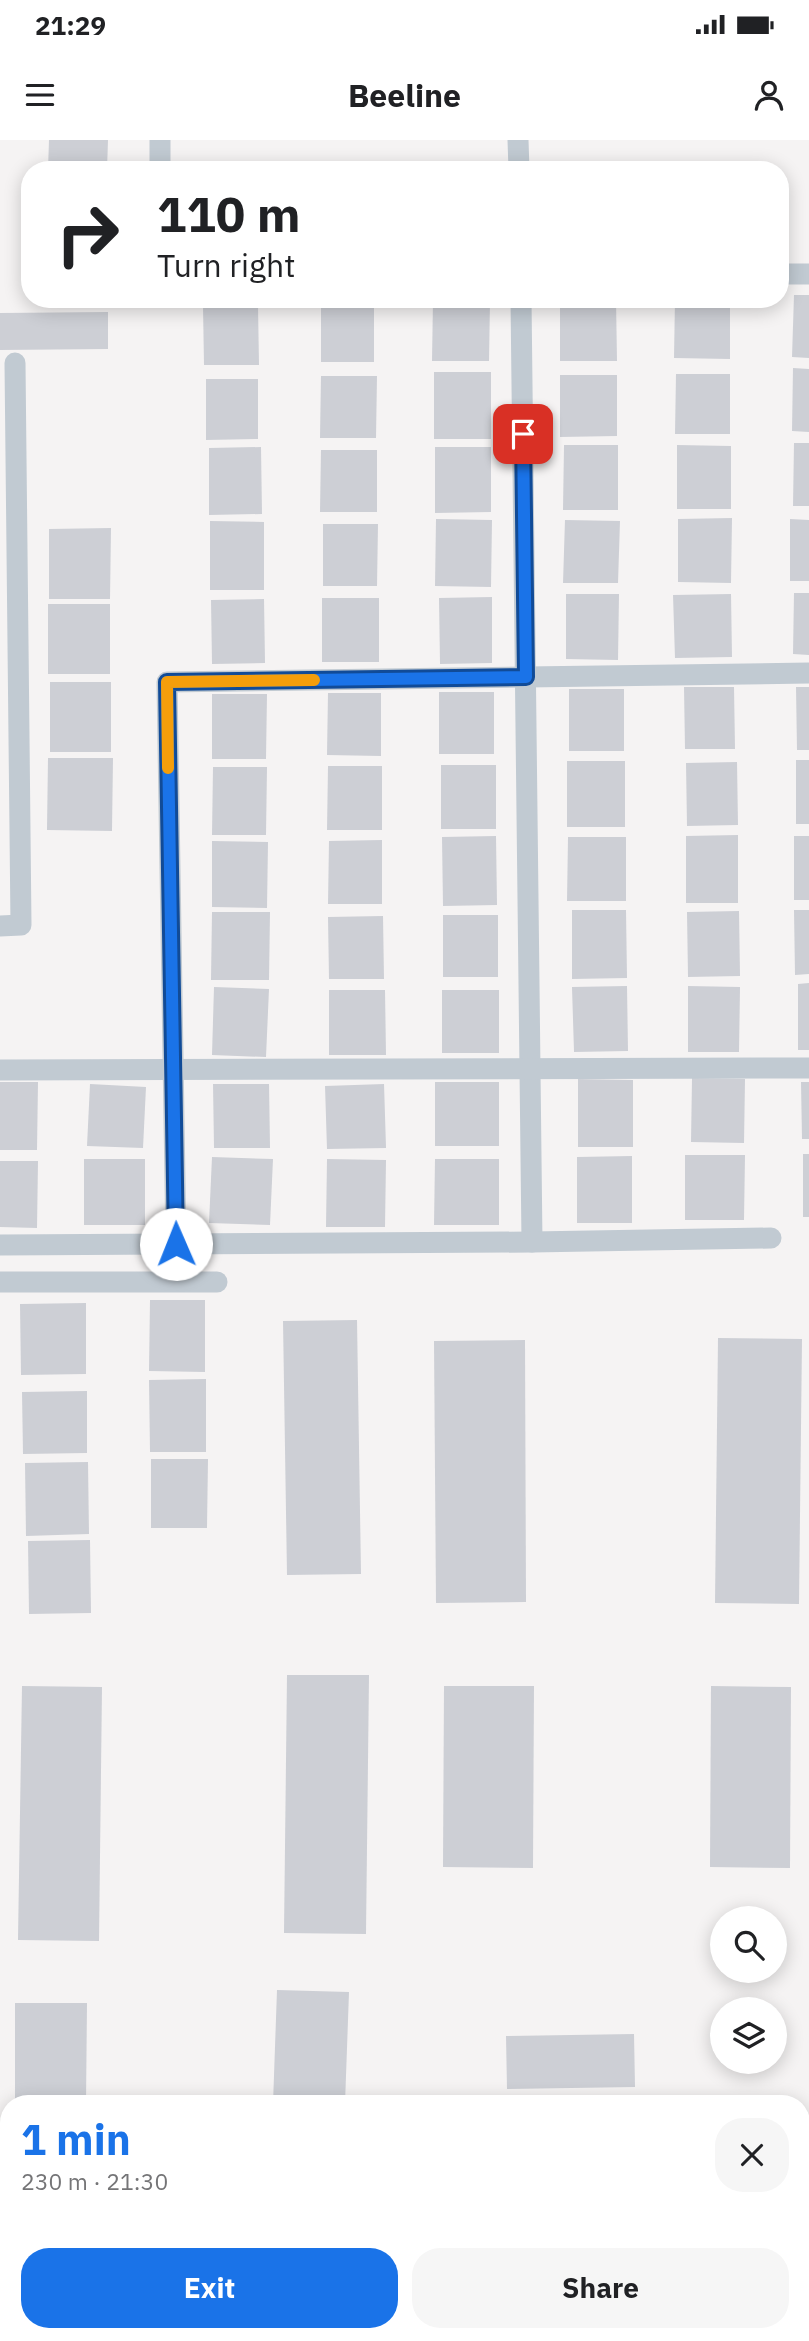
<!DOCTYPE html>
<html lang="en">
<head>
<meta charset="utf-8">
<style>
  :root { --surface:#fff; --page:#f6f6f6; --text:#202124; --muted:#757577; --accent:#1a73e8 }
  body { margin:0; font-family:"IBM Plex Sans",sans-serif; background:var(--page); color:var(--text); height:100vh; display:flex; flex-direction:column; font-size:26px; white-space:nowrap }
  * { box-sizing:border-box; margin:0 }
  p { font-size:23px; color:var(--muted) }
  .icon { flex:none; width:38px; height:38px; fill:none; stroke:currentColor; stroke-width:2; stroke-linecap:round; stroke-linejoin:round }
  .map { position:relative; flex:1; overflow:hidden }
  .details { position:absolute; left:0px; top:1955px; width:810px; height:247px; display:flex; flex-direction:column; background:var(--surface); border-radius:28px 28px 0 0; box-shadow:0 4px 18px #0003 }
  .details>* { flex:none }
  .guide { position:absolute; left:21px; top:21px; width:768px; height:147px; border-radius:28px; box-shadow:0 4px 18px #0003; background:#fff; color:var(--text); overflow:hidden }
  .controls { position:absolute; left:710px; top:1766px; display:grid; gap:14px }
  .controls a { display:grid; place-items:center; width:77px; height:77px; border-radius:50%; background:var(--surface); box-shadow:0 4px 18px #0003; font-size:35px }
  .pin { position:absolute; display:grid; place-items:center; width:60px; height:60px; color:#fff; margin:-30px; border-radius:14px; box-shadow:0 4px 10px #0006 }
  .me { position:absolute; width:77px; margin:-38px; rotate:359deg; stroke-linejoin:round; filter:drop-shadow(0 0 5px #0008) }
  .turn { display:flex; align-items:center; gap:24px; height:147px; padding:0 21px; font-size:32px }
  .turn .icon { width:91px; height:91px; stroke-width:2.5 }
  .turn b { display:block; font-size:49px; line-height:60px }
  .round { display:grid; place-items:center; flex:none; width:74px; height:74px; border-radius:28px; background:var(--page) }
  .head { display:flex; align-items:center; justify-content:space-between; height:119px; padding:0 21px }
  h1 { font-size:42px; font-weight:700; line-height:52px; color:var(--accent) }
  .cta { display:flex; gap:14px; margin-top:auto; padding:14px 21px }
  .cta a { flex:1; height:80px; border-radius:28px; background:var(--accent); color:#fff; font-size:28px; font-weight:700; line-height:80px; text-align:center }
  .cta a+a { background:var(--page); color:var(--text) }
  .status { display:flex; justify-content:space-between; align-items:center; height:49px; padding:0 35px; background:var(--surface); direction:ltr }
  .status svg { height:19px; fill:currentColor }
  header { display:flex; justify-content:space-between; align-items:center; height:91px; padding:0 21px; background:var(--surface); font-size:32px; font-weight:700 }
  .map>svg:first-child { display:block }
</style>
</head>
<body>
<div class="status"><b>21:29</b><svg viewBox="0 0 49 12"><path d="M0 12V9h3v3zM5 12V6h3v6zM10 12V3h3v9zM15 12V0h3v12zM26 1h20v11H26zM47 4h2v5h-2z"/></svg></div>
<header><svg class="icon" aria-label="menu" viewBox="0 0 24 24"><path d="M4 6h16M4 12h16M4 18h16"/></svg>Beeline<svg class="icon" aria-label="person" viewBox="0 0 24 24"><circle cx="12" cy="8" r="4"/><path d="M4 21q1-7 8-7t8 7"/></svg></header>
<div class="map">
<svg width="809" height="2201" viewBox="0 0 809 2201">
  <rect width="100%" height="100%" fill="#f5f3f3"/>
  <g fill="#cdcfd5">
    <polygon points="49,0 108,0 107,30 48,30"/>
    <polygon points="794,155 809,155 809,218 792,217"/>
    <polygon points="616,159 617,221 560,221 560,160"/>
    <polygon points="675,159 730,159 730,219 674,218"/>
    <polygon points="433,160 490,161 489,221 432,221"/>
    <polygon points="321,162 374,163 374,222 321,222"/>
    <polygon points="203,166 258,166 259,225 204,225"/>
    <polygon points="108,172 108,209 0,210 0,173"/>
    <polygon points="793,228 809,229 809,292 792,291"/>
    <rect x="434" y="232" width="57" height="67"/>
    <polygon points="676,234 730,234 730,294 675,294"/>
    <polygon points="560,235 617,235 617,296 560,297"/>
    <polygon points="321,236 377,236 376,298 320,298"/>
    <polygon points="206,239 258,239 258,299 206,300"/>
    <polygon points="794,303 809,303 809,366 793,366"/>
    <polygon points="564,305 618,305 618,370 563,370"/>
    <polygon points="677,305 731,306 731,369 677,369"/>
    <polygon points="261,307 262,374 209,375 209,308"/>
    <polygon points="435,307 491,307 491,372 435,373"/>
    <polygon points="321,310 377,310 377,372 320,372"/>
    <polygon points="732,378 731,443 678,442 678,379"/>
    <polygon points="436,379 492,380 491,447 435,446"/>
    <polygon points="790,379 809,380 809,441 790,441"/>
    <polygon points="565,380 620,381 618,443 563,443"/>
    <polygon points="210,381 264,382 264,450 210,450"/>
    <polygon points="323,384 378,384 377,446 323,446"/>
    <polygon points="111,388 110,459 49,459 49,389"/>
    <polygon points="794,453 809,453 809,515 793,514"/>
    <polygon points="566,454 619,454 618,520 566,519"/>
    <polygon points="731,454 732,517 675,518 673,455"/>
    <polygon points="492,457 492,523 440,524 439,458"/>
    <rect x="322" y="458" width="57" height="64"/>
    <polygon points="264,459 265,523 212,524 211,460"/>
    <rect x="48" y="464" width="62" height="70"/>
    <rect x="50" y="542" width="61" height="70"/>
    <polygon points="684,547 734,547 735,609 685,609"/>
    <polygon points="796,547 809,547 809,610 797,610"/>
    <rect x="569" y="549" width="55" height="62"/>
    <rect x="439" y="552" width="55" height="62"/>
    <polygon points="328,553 381,553 381,616 327,615"/>
    <polygon points="212,554 267,554 266,619 212,619"/>
    <polygon points="48,618 113,618 112,691 47,690"/>
    <rect x="796" y="620" width="13" height="64"/>
    <rect x="567" y="621" width="58" height="66"/>
    <polygon points="737,622 738,685 687,686 686,623"/>
    <rect x="441" y="625" width="55" height="64"/>
    <polygon points="328,626 382,626 382,690 327,690"/>
    <polygon points="213,627 267,627 266,695 212,695"/>
    <polygon points="738,695 738,763 686,763 686,696"/>
    <polygon points="496,696 497,765 443,766 442,697"/>
    <rect x="794" y="696" width="15" height="64"/>
    <polygon points="568,697 626,697 626,761 567,761"/>
    <polygon points="382,700 382,764 328,764 329,701"/>
    <polygon points="212,701 268,702 267,768 212,767"/>
    <polygon points="572,770 626,770 627,838 572,839"/>
    <polygon points="794,770 809,770 809,834 795,835"/>
    <polygon points="739,771 740,836 688,837 687,772"/>
    <polygon points="212,772 270,772 269,840 211,840"/>
    <rect x="443" y="775" width="55" height="62"/>
    <polygon points="383,776 384,839 329,839 328,777"/>
    <polygon points="809,843 809,910 798,910 798,844"/>
    <polygon points="627,846 628,911 574,912 572,847"/>
    <polygon points="688,846 740,847 739,912 688,912"/>
    <polygon points="214,847 269,849 266,917 212,915"/>
    <polygon points="329,850 385,850 386,915 329,915"/>
    <rect x="442" y="850" width="57" height="63"/>
    <polygon points="692,938 745,939 744,1003 691,1002"/>
    <polygon points="578,939 633,940 633,1007 578,1007"/>
    <polygon points="0,942 38,942 37,1010 0,1010"/>
    <rect x="435" y="942" width="64" height="64"/>
    <polygon points="801,942 809,942 809,999 802,999"/>
    <polygon points="90,944 146,947 143,1008 87,1006"/>
    <polygon points="213,944 269,944 270,1008 214,1008"/>
    <polygon points="384,944 386,1008 327,1009 325,946"/>
    <rect x="803" y="1014" width="6" height="63"/>
    <polygon points="685,1015 745,1015 744,1080 685,1080"/>
    <polygon points="632,1016 632,1083 577,1083 577,1017"/>
    <polygon points="212,1017 273,1019 270,1085 209,1083"/>
    <rect x="84" y="1019" width="61" height="66"/>
    <polygon points="327,1019 386,1020 385,1087 326,1087"/>
    <polygon points="435,1019 499,1019 499,1085 434,1085"/>
    <polygon points="0,1021 38,1021 37,1088 0,1087"/>
    <polygon points="150,1160 205,1160 205,1232 149,1231"/>
    <polygon points="86,1163 86,1234 21,1235 20,1164"/>
    <polygon points="357,1180 361,1434 287,1435 283,1181"/>
    <polygon points="718,1198 802,1199 799,1464 715,1463"/>
    <polygon points="525,1200 526,1462 436,1463 434,1201"/>
    <polygon points="206,1239 206,1312 150,1312 149,1240"/>
    <polygon points="87,1251 87,1313 23,1314 22,1252"/>
    <polygon points="151,1319 208,1319 207,1388 151,1388"/>
    <polygon points="88,1322 89,1394 26,1396 25,1323"/>
    <polygon points="90,1400 91,1473 29,1474 28,1401"/>
    <polygon points="287,1535 369,1535 366,1794 284,1793"/>
    <polygon points="22,1546 102,1547 99,1801 18,1800"/>
    <polygon points="444,1546 534,1546 533,1728 443,1727"/>
    <polygon points="711,1546 791,1547 790,1728 710,1727"/>
    <polygon points="277,1850 349,1852 345,1964 273,1964"/>
    <polygon points="15,1863 87,1863 86,1964 15,1964"/>
    <polygon points="634,1894 635,1947 507,1949 506,1896"/>
  </g>
  <g fill="none" stroke-linecap="round" stroke-linejoin="round">
    <g stroke="#c1cad2" stroke-width="21">
      <polyline points="518,0 519,30"/>
      <polyline points="160,30 160,0"/>
      <polyline points="780,134 809,134"/>
      <polyline points="521,159 532,1102"/>
      <polyline points="0,786 21,785 15,223"/>
      <polyline points="0,930 809,928"/>
      <polyline points="176,1104 167,542 809,533"/>
      <polyline points="0,1105 532,1102 771,1098"/>
      <polyline points="0,1142 217,1142"/>
    </g>
  </g>
  <g fill="none" stroke-linecap="round" stroke-linejoin="round">
    <g stroke="#114b97" stroke-width="18">
      <polyline id="route" points="176,1104 167,542 526,537 523,294"/>
    </g>
    <use href="#route" stroke="#1a73e8" stroke-width="12"/>
    <polyline stroke="#f59e0b" stroke-width="12" points="168,628 167,542 314,540"/>
  </g>
</svg>
<div class="controls">
<a><svg class="icon" aria-label="search" viewBox="0 0 24 24"><circle cx="10" cy="10" r="6"/><path d="M15 15l6 6"/></svg></a>
<a><svg class="icon" aria-label="layers" viewBox="0 0 24 24"><path d="M12 4l9 5-9 5-9-5zM3 14l9 5 9-5"/></svg></a>
</div>
<div class="pin" style="left:523px;top:294px;background:#d93025"><svg class="icon" aria-label="arrive" viewBox="0 0 24 24"><path d="M6 21V4h12l-3 4 3 4H6"/></svg></div>
<svg class="me" style="left:176px;top:1104px" viewBox="-20 -20 40 40"><circle r="19" fill="#fff"/><path d="M0-13L10 11 0 6-10 11z" fill="#1a73e8"/></svg>
<div class="guide">
<div class="turn"><svg class="icon" aria-label="right" viewBox="0 0 24 24"><path d="M7 20v-9h11M14 6l5 5-5 5"/></svg><div><b>110 m</b>Turn right</div></div>
</div>
<section class="details">
<div class="head"><div><h1>1 min</h1><p>230 m · 21:30</p></div><a class="round"><svg class="icon" aria-label="close" viewBox="0 0 24 24"><path d="M6 6l12 12M18 6L6 18"/></svg></a></div>
<div class="cta"><a>Exit</a><a>Share</a></div>
</section>
</div>
</body>
</html>
